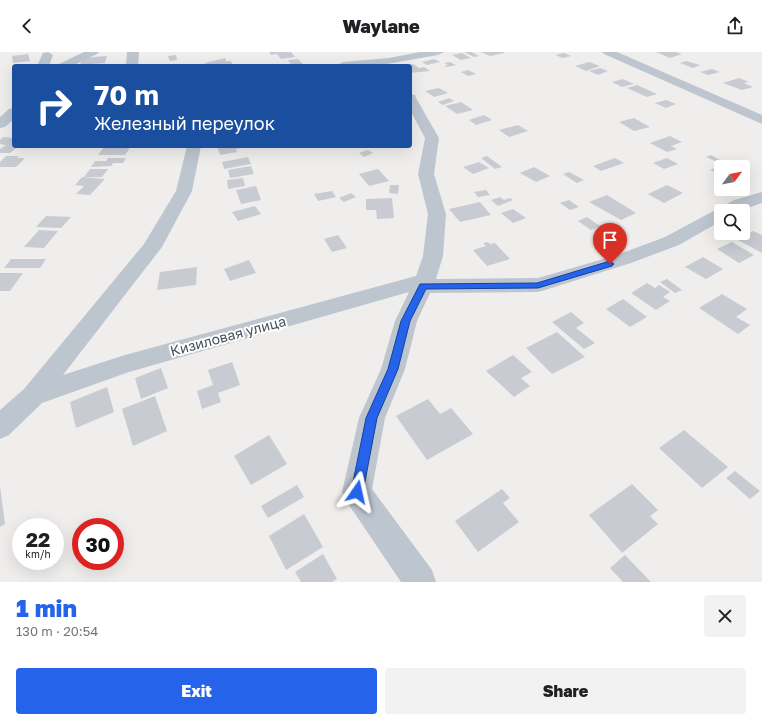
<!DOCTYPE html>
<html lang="en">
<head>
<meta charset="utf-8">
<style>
  :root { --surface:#fff; --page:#f2f2f2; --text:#202124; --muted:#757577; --accent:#2563eb }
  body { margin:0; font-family:"Golos Text",sans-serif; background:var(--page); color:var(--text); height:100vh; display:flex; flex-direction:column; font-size:15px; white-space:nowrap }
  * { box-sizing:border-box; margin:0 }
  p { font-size:13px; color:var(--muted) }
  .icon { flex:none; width:22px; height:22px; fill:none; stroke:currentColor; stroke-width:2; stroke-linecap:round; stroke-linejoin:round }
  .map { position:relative; height:530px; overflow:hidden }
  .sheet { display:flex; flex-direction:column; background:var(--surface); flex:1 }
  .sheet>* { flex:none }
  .top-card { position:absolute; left:12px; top:12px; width:400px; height:84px; border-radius:4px; box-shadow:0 4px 16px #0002; background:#1a4fa0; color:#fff; overflow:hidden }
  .needle { width:26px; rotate:58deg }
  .fabs { position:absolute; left:714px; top:108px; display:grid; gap:8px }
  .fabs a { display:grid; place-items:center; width:36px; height:36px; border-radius:4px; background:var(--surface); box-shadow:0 4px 16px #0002; font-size:20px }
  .speed { position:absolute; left:12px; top:466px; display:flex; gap:8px; font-size:20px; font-weight:700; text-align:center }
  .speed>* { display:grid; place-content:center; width:52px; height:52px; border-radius:50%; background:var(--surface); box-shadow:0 4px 16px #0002; line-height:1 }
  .speed small { font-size:10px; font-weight:400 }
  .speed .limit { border:6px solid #d22; background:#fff; color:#111 }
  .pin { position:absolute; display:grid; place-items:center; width:34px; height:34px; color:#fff; margin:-41px -17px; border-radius:50% 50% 50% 0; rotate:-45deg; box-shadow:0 0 4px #0007 }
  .pin .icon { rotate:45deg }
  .me { position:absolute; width:44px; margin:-22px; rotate:11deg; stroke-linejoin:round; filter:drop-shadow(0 0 3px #0008) }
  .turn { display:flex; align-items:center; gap:14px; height:84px; padding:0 16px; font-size:18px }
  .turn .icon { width:52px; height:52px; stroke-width:2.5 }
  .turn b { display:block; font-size:28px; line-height:34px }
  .round { display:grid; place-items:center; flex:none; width:42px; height:42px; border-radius:4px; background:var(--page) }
  .overview { display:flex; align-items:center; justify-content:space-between; height:68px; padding:0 16px }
  h1 { font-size:24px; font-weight:800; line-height:30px; color:var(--accent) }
  .cta { display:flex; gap:8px; margin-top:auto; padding:8px 16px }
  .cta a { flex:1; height:46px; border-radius:4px; background:var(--accent); color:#fff; font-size:16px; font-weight:800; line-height:46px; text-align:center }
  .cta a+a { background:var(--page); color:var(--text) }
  header { display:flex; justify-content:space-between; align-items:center; height:52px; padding:0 16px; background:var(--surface); font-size:18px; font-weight:800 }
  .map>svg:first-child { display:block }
</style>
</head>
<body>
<header><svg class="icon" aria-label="back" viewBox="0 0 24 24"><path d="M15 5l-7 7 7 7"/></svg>Waylane<svg class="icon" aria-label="share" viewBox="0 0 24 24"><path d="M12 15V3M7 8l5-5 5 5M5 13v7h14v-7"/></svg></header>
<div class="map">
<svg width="762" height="530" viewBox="0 0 762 530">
  <rect width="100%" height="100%" fill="#f0eded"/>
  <g fill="#c9cbd3">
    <polygon points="269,0 291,0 295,5 281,7 277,2 271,3"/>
    <polygon points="464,0 471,0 479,4 474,5"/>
    <polygon points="481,0 504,0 504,1 490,4"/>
    <polygon points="656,0 676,0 682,2 670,6"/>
    <polygon points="462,1 471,6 461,8 452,3"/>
    <polygon points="564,1 571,4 563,6 555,3"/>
    <polygon points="28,2 30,9 13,11 12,4"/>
    <polygon points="176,3 177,8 170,9 168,4"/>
    <polygon points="107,4 105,11 80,13 82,6"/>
    <polygon points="225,6 226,9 231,9 233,14 206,14 205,11"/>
    <polygon points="298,7 303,12 292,14 288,8"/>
    <polygon points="434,7 440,10 427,13 422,10"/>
    <polygon points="686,9 700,13 693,16 680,11"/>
    <polygon points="450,10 456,13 447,15 444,14 448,13 444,11"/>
    <polygon points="589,10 600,14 586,19 575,14"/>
    <polygon points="413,12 419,16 424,15 430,19 410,21 410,14 405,13"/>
    <polygon points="600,16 608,19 598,23 589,19"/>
    <polygon points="712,17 720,20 708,23 700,20"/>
    <polygon points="468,18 476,22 468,24 461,20"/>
    <polygon points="739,26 749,30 744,31 753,35 742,38 723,31"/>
    <polygon points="623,27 634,32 622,35 612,30"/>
    <polygon points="637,33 657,42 647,45 627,36"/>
    <polygon points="439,36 448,41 434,45 425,39"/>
    <polygon points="449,46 454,49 443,53 438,50"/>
    <polygon points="666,48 676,52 666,56 655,51"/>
    <polygon points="461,50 473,58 457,62 445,54"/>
    <polygon points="484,63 492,68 476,73 469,68"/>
    <polygon points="634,66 650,75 634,79 619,70"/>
    <polygon points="518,73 528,79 509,85 499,78"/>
    <polygon points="670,84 682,90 671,94 677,97 667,100 650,91"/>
    <polygon points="3,85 14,86 14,94 19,94 10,101 0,101 0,97 6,93 0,92 0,88"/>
    <polygon points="105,94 131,94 125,103 98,103"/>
    <polygon points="217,94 247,94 247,95 236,97 237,100 220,103"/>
    <polygon points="368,98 373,101 364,105 359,101"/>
    <polygon points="711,103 722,109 717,110 706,105"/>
    <polygon points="6,104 19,104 17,106 25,106 16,115 0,115 0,110"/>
    <polygon points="487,104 502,115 495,117 481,106"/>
    <polygon points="248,105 251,112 224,117 222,110"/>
    <polygon points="108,106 126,106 123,111 113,111 111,114 91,115 95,109 106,109"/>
    <polygon points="615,106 624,111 601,119 593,114"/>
    <polygon points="667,106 678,112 664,117 653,111"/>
    <polygon points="479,110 489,116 473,122 463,115"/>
    <polygon points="725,111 733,115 721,115 721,123 710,118"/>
    <polygon points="251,114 254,122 230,126 228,118"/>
    <polygon points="534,115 550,124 536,130 520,121"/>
    <polygon points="90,117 108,117 102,125 84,125"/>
    <polygon points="378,117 389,129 369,134 359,122"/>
    <polygon points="569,120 584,128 577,131 563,122"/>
    <polygon points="82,125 105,127 90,143 76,142 84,134 75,133"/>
    <polygon points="243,126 245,134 228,137 227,128"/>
    <polygon points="390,133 399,133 398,142 389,141"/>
    <polygon points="667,133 683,141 664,151 648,142"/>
    <polygon points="256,134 261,148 241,152 236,138"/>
    <polygon points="486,138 490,143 478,145 474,140"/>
    <polygon points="332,139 336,145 318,149 314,142"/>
    <polygon points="351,141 356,145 344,150 339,146"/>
    <polygon points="607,143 636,161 621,168 589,150"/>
    <polygon points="500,145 504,148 510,146 513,148 498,154 491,148"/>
    <polygon points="392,146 394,166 377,167 376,158 366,158 366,147"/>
    <polygon points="569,148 579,155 570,158 560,151"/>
    <polygon points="480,150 491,163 460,170 449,157"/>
    <polygon points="255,154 261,162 238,169 232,160"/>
    <polygon points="513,157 526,166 513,171 501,161"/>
    <polygon points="46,164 71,165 61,176 36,175"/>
    <polygon points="587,165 600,174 591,178 578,169"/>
    <polygon points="39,178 58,179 44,196 24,195"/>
    <polygon points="753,179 762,183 762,201 738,188"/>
    <polygon points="338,183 347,196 332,200 324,187"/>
    <polygon points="488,190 490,192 495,191 510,207 487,214 473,198 486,194 483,191"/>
    <polygon points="732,190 754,203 739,211 717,197"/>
    <polygon points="703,205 723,217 706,227 685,215"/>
    <polygon points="11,207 46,207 40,216 4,216"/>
    <polygon points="249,208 256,221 230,229 224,217"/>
    <polygon points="197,215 196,233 157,238 160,220"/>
    <polygon points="0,221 23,221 10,239 0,239"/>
    <polygon points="667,227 682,238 675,241 660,230"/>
    <polygon points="647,231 655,236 659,233 670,240 663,245 670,249 656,258 631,241"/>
    <polygon points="722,242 747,257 736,265 750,273 738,282 699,256"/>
    <polygon points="623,247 647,265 630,275 606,257"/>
    <polygon points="571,260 584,271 576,276 595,291 584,297 552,270"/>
    <polygon points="557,280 585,305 552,322 526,296"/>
    <polygon points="513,303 532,320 521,326 530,334 514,345 486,319"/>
    <polygon points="232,310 240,333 218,341 221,350 202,357 197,339 213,333 208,318"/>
    <polygon points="161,316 168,336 141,347 135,326"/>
    <polygon points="107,335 114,360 76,376 70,350"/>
    <polygon points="155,344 167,379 133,394 122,357"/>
    <polygon points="428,347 440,362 451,356 473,382 427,408 396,364"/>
    <polygon points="684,378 728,415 702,436 659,396"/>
    <polygon points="269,383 287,412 251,433 234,404"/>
    <polygon points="735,419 760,439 750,447 726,426"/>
    <polygon points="632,432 658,458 650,464 658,472 622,501 589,463"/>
    <polygon points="297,433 304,445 268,466 261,454"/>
    <polygon points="0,434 5,472 0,475"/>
    <polygon points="502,437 510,446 503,451 519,470 478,500 455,469"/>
    <polygon points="304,462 323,495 286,518 269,484"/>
    <polygon points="105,468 108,475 92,475"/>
    <polygon points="323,502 337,527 332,530 301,530 295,520"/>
    <polygon points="625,503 651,530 623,530 610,516"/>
  </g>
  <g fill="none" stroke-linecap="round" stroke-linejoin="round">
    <g fill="#bdc6cf" fill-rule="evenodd">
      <polygon points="48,0 53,3 49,14 37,14 43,1"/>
      <polygon points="84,0 99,0 97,2 72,14 57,14 59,12"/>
      <polygon points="127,0 139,0 138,14 126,14"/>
      <polygon points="420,0 444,0 438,3 375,14 337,14 339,12 343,10 389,6"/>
      <polygon points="602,0 617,0 762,63 762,72 604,2"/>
      <polygon points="410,42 415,43 416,46 439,86 434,122 446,162 443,204 436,227 538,226 617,203 665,185 734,148 762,140 762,151 740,159 721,159 721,169 679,193 631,211 545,238 538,240 430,241 417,269 405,317 385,366 372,437 432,518 436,530 401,530 347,450 342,440 359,366 381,317 395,269 409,240 129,320 42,351 9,383 0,387 0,358 24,337 144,192 176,139 187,94 201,94 192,139 162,195 63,323 125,303 416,224 423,204 428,162 418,122 425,86 410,58"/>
      <polygon points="14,56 14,67 5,75 0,76 0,65 9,57"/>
    </g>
  </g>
  <polygon fill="#2563eb" stroke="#184099" points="610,209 614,212 612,214 538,236 426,237 410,269 398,317 377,366 363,440 361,444 357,446 353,444 351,440 366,366 388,317 401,269 420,232 537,231"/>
  <g text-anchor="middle" stroke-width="4" stroke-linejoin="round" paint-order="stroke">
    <g font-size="14" fill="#454f5a" stroke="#fff">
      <text transform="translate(228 284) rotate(-15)" y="5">Кизиловая улица</text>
    </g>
  </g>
</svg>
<div class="fabs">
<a><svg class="needle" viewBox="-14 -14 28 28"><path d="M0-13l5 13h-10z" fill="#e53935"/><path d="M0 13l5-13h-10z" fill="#757577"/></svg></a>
<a><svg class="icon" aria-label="search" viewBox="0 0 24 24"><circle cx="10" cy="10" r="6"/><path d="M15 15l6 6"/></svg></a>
</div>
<div class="speed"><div>22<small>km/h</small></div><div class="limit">30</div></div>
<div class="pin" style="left:610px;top:212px;background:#d93025"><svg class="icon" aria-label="arrive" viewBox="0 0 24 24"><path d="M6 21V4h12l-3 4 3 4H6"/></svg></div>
<svg class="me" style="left:357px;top:440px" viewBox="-20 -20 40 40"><path d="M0-17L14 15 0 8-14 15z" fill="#2563eb" stroke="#fff" stroke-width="4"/></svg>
<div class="top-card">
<div class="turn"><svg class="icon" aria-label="right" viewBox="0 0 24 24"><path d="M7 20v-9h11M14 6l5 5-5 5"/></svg><div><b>70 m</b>Железный переулок</div></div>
</div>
</div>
<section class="sheet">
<div class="overview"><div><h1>1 min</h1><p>130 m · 20:54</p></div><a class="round"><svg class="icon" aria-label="close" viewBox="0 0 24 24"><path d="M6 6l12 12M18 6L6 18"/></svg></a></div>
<div class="cta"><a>Exit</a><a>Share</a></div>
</section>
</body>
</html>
